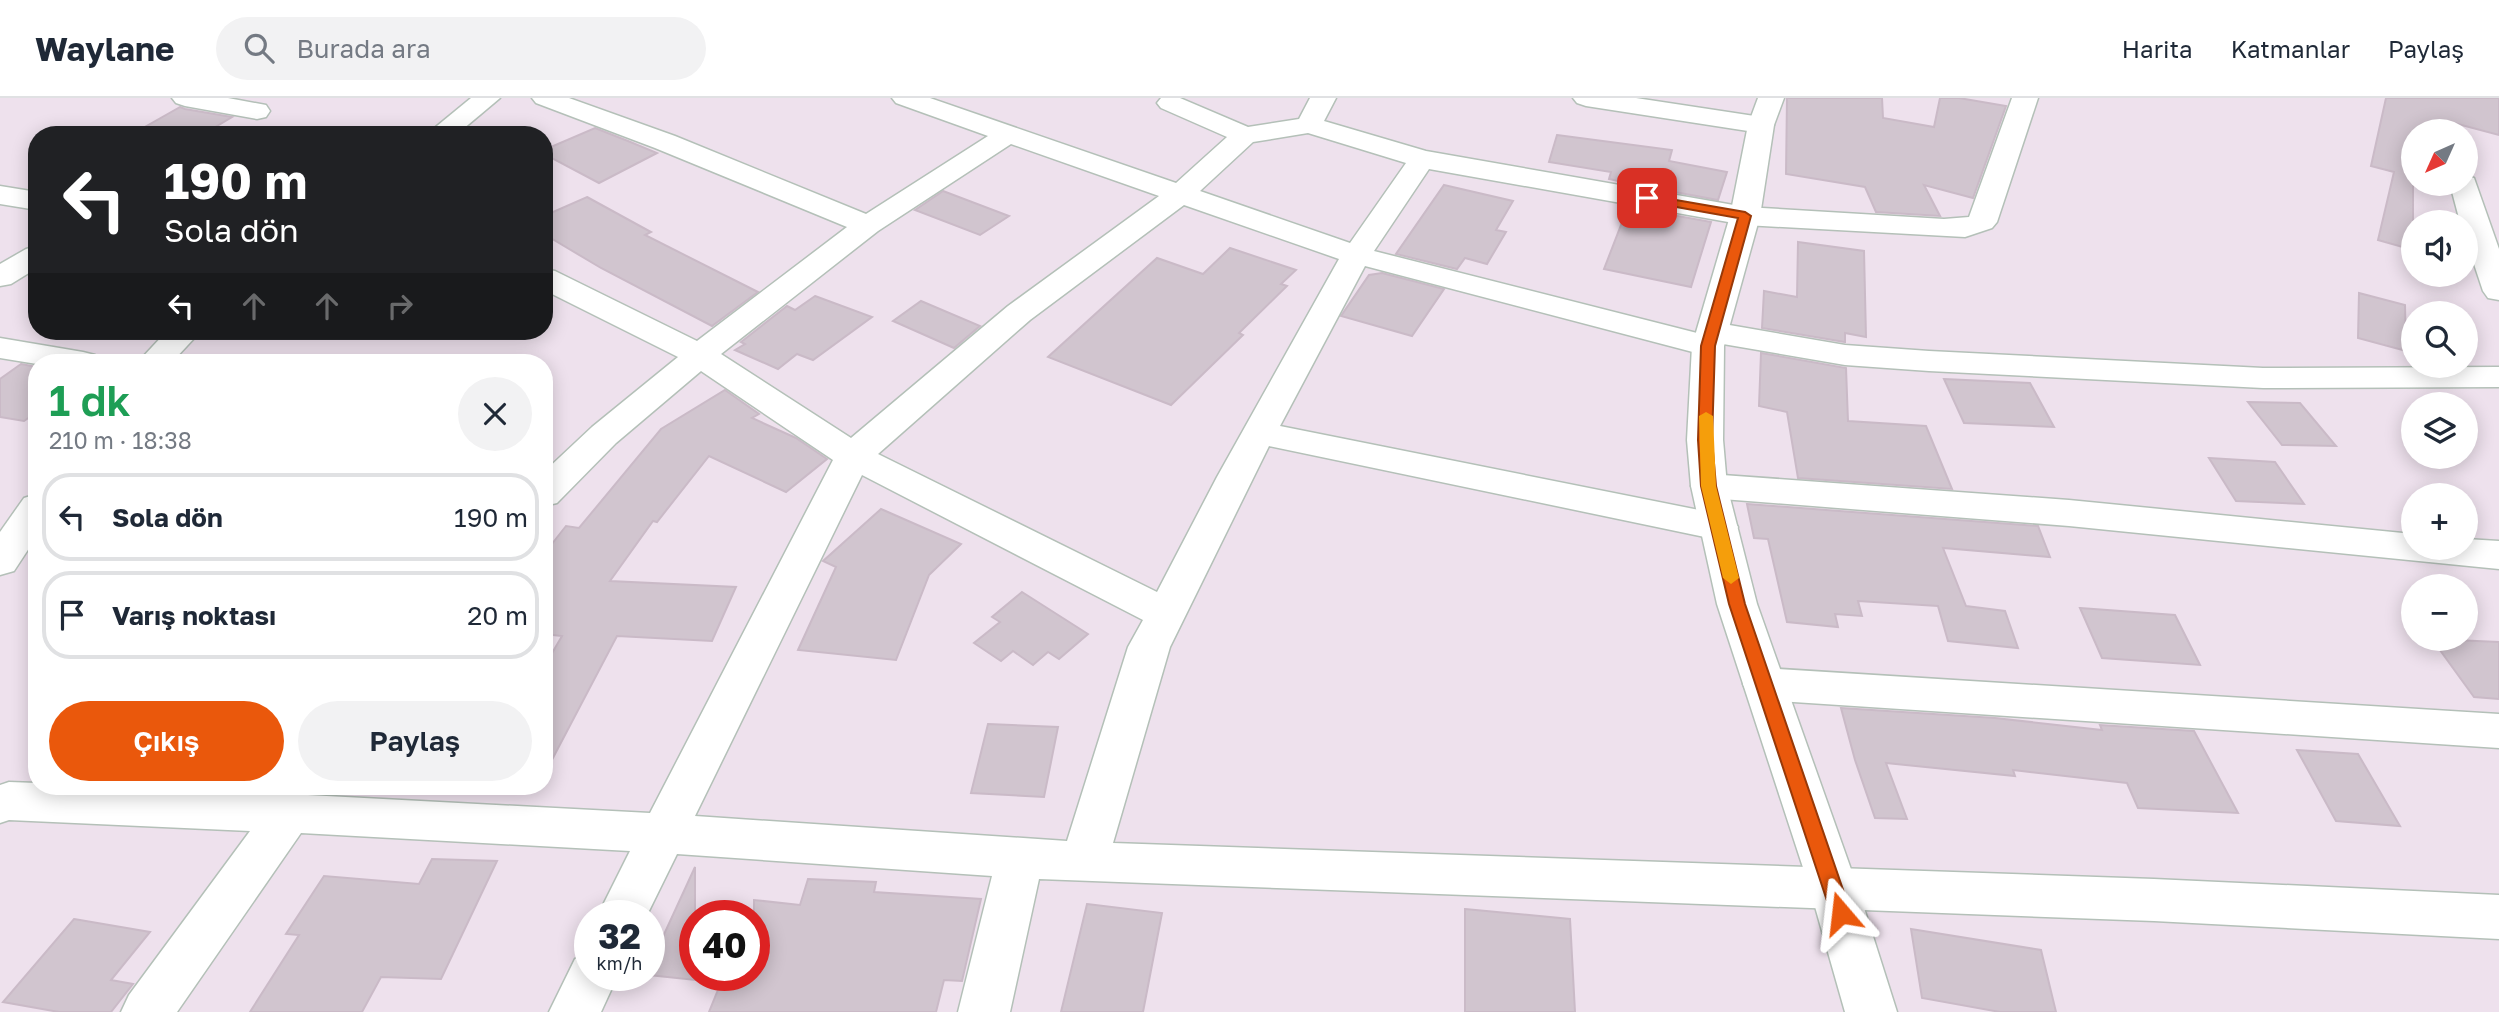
<!DOCTYPE html>
<html lang="tr">
<head>
<meta charset="utf-8">
<style>
  :root { --surface:#fff; --page:#f2f2f3; --text:#1f2937; --muted:#747a83; --line:#e0e1e3; --accent:#ea580c }
  body { margin:0; font-family:"Golos Text",sans-serif; background:var(--page); color:var(--text); height:100vh; display:flex; flex-direction:column; font-size:26px; white-space:nowrap }
  * { box-sizing:border-box; margin:0 }
  p { font-size:23px; color:var(--muted) }
  .icon { flex:none; width:38px; height:38px; fill:none; stroke:currentColor; stroke-width:2; stroke-linecap:round; stroke-linejoin:round }
  .map { position:relative; flex:1; overflow:hidden }
  .sheet { position:absolute; left:28px; top:256px; width:525px; height:441px; display:flex; flex-direction:column; background:var(--surface); border-radius:28px; box-shadow:0 4px 18px #0003 }
  .sheet>* { flex:none }
  .hud { position:absolute; left:28px; top:28px; width:525px; height:214px; border-radius:28px; box-shadow:0 4px 18px #0003; background:#202124; color:#fff; overflow:hidden }
  .needle { width:46px; rotate:225deg }
  .tools { position:absolute; left:2401px; top:21px; display:grid; gap:14px }
  .tools a { display:grid; place-items:center; width:77px; height:77px; border-radius:50%; background:var(--surface); box-shadow:0 4px 18px #0003; font-size:35px }
  .speed { position:absolute; left:574px; top:802px; display:flex; gap:14px; font-size:35px; font-weight:700; text-align:center }
  .speed>* { display:grid; place-content:center; width:91px; height:91px; border-radius:50%; background:var(--surface); box-shadow:0 4px 18px #0003; line-height:1 }
  .speed small { font-size:18px; font-weight:400 }
  .speed .limit { border:10px solid #d22; background:#fff; color:#111 }
  .pin { position:absolute; display:grid; place-items:center; width:60px; height:60px; color:#fff; margin:-30px; border-radius:14px; box-shadow:0 4px 10px #0006 }
  .me { position:absolute; width:77px; margin:-38px; rotate:343deg; stroke-linejoin:round; filter:drop-shadow(0 0 5px #0008) }
  .turn { display:flex; align-items:center; gap:24px; height:147px; padding:0 21px; font-size:32px }
  .turn .icon { width:91px; height:91px; stroke-width:2.5 }
  .turn b { display:block; font-size:49px; line-height:60px }
  .lanes { display:flex; align-items:center; height:66px; padding:0 21px; background:#0003; justify-content:center; gap:35px; direction:ltr }
  .lanes .off { opacity:.35 }
  .round { display:grid; place-items:center; flex:none; width:74px; height:74px; border-radius:37px; background:var(--page) }
  .summary { display:flex; align-items:center; justify-content:space-between; height:119px; padding:0 21px }
  h1 { font-size:42px; font-weight:600; line-height:52px; color:#1e9e55 }
  .action { display:flex; gap:14px; margin-top:auto; padding:14px 21px }
  .action a { flex:1; height:80px; border-radius:42px; background:var(--accent); color:#fff; font-size:28px; font-weight:600; line-height:80px; text-align:center }
  .action a+a { background:var(--page); color:var(--text) }
  ul { padding:0; list-style:none }
  li { display:flex; align-items:center; gap:21px; height:88px; margin:0 14px 10px; padding:0 7px; border:4px solid var(--line); border-radius:28px }
  li div { flex:1 }
  li b { display:block; font-size:26px }
  li em { font-style:normal }
  header { display:flex; align-items:center; gap:42px; box-sizing:border-box; height:98px; padding:0 35px; background:var(--surface); border-bottom:2px solid var(--line) }
  header strong { font-size:33px }
  nav { display:flex; gap:38px; margin-inline-start:auto; font-size:24px }
  .search { width:490px; height:63px; background:var(--page); display:flex; align-items:center; gap:18px; box-sizing:border-box; padding:0 24px; border-radius:38px; color:var(--muted); font-size:26px }
  .map>svg:first-child { display:block }
</style>
</head>
<body>
<header>
<strong>Waylane</strong>
<div class="search"><svg class="icon" aria-label="search" viewBox="0 0 24 24"><circle cx="10" cy="10" r="6"/><path d="M15 15l6 6"/></svg>Burada ara</div>
<nav><a>Harita</a><a>Katmanlar</a><a>Paylaş</a></nav>
</header>
<div class="map">
<svg width="2499" height="914" viewBox="0 0 2499 914">
  <rect width="100%" height="100%" fill="#eee1ed"/>
  <g fill="#d1c5cf" stroke="#cabac7" stroke-width="2">
    <polygon points="1787,0 1882,0 1883,20 1934,29 1940,0 1959,0 2006,8 1973,100 1924,87 1940,118 1876,114 1865,89 1786,76"/>
    <polygon points="2386,0 2499,0 2499,37 2454,25 2451,33 2413,33 2413,152 2378,142 2394,74 2371,68"/>
    <polygon points="180,9 185,11 232,19 202,37 145,29"/>
    <polygon points="595,30 628,43 657,55 599,85 544,56 544,52"/>
    <polygon points="1557,37 1672,52 1669,63 1727,74 1718,102 1637,87 1609,81 1611,74 1549,64"/>
    <polygon points="1444,87 1513,103 1496,132 1506,134 1487,166 1465,160 1457,171 1396,156"/>
    <polygon points="943,93 1009,118 980,137 915,112"/>
    <polygon points="587,99 651,134 645,137 758,194 712,228 601,170 544,136 544,118"/>
    <polygon points="1628,109 1711,124 1691,189 1604,171"/>
    <polygon points="1798,144 1864,153 1866,239 1845,235 1845,244 1762,230 1764,193 1797,199"/>
    <polygon points="1230,150 1296,172 1281,186 1287,188 1239,235 1243,237 1171,307 1048,259 1157,160 1203,176"/>
    <polygon points="1382,175 1444,191 1412,238 1341,218 1369,177"/>
    <polygon points="2359,195 2405,207 2406,253 2358,240"/>
    <polygon points="815,198 872,219 813,262 797,256 778,271 735,252 745,246 741,244 787,208 795,212"/>
    <polygon points="921,203 980,228 954,250 893,223"/>
    <polygon points="1761,255 1846,270 1848,323 1926,328 1952,391 1798,380 1787,314 1759,308"/>
    <polygon points="21,266 37,269 37,314 24,323 0,319 0,281"/>
    <polygon points="1944,281 2030,285 2054,329 1964,325"/>
    <polygon points="725,292 759,316 752,320 796,340 827,361 786,394 709,358 657,424 653,423 610,483 736,489 712,543 617,538 544,677 544,569 562,538 544,536 544,456 566,428 579,430 661,331"/>
    <polygon points="2248,304 2300,305 2336,348 2282,347"/>
    <polygon points="2209,360 2275,364 2304,406 2236,403"/>
    <polygon points="1747,406 2038,428 2050,459 1943,450 1966,508 2005,513 2018,550 1948,543 1938,508 1858,503 1862,518 1835,516 1838,529 1787,524 1768,441 1754,440"/>
    <polygon points="881,411 961,446 929,477 896,562 798,552 836,469 823,463"/>
    <polygon points="1022,494 1088,536 1059,561 1048,554 1033,567 1013,553 1001,563 974,545 1000,524 992,519"/>
    <polygon points="2080,510 2175,517 2200,567 2102,560"/>
    <polygon points="2432,541 2499,544 2499,601 2474,599"/>
    <polygon points="1841,610 1995,620 2102,632 2100,627 2194,633 2238,715 2138,710 2127,685 2013,672 2015,678 1886,665 1907,721 1875,720 1855,662"/>
    <polygon points="988,626 1058,629 1044,699 971,695"/>
    <polygon points="2297,652 2358,656 2400,728 2336,723"/>
    <polygon points="432,761 497,763 441,881 381,879 362,914 250,914 299,837 286,836 324,778 419,786"/>
    <polygon points="695,769 695,882 649,877 649,869"/>
    <polygon points="808,781 876,784 874,794 981,801 962,883 944,882 936,914 709,914 724,877 754,877 754,802 800,807"/>
    <polygon points="1087,806 1162,815 1143,914 1061,914"/>
    <polygon points="1465,811 1570,821 1575,914 1465,914"/>
    <polygon points="74,821 150,834 111,882 133,886 111,914 59,914 3,904"/>
    <polygon points="1911,831 2041,852 2056,914 2000,914 1922,900"/>
  </g>
  <g fill="none" stroke-linecap="round" stroke-linejoin="round">
    <g stroke="#b4c0b8" stroke-width="3">
      <g id="street">
        <polygon points="172,0 228,0 266,7 270,13 266,19 257,21 185,8 176,5"/>
        <path d="M 532,0 L 569,0 L 675,38 L 866,116 L 988,38 L 896,5 L 892,0 L 930,0 L 1176,85 L 1227,39 L 1161,10 L 1157,5 L 1161,0 L 1180,0 L 1248,29 L 1299,21 L 1310,0 L 1336,0 L 1324,23 L 1426,53 L 1745,109 L 1944,121 L 1969,119 L 2012,0 L 2038,0 L 1997,124 L 1992,130 L 1965,139 L 1745,127 L 1429,71 L 1374,153 L 1697,235 L 1701,227 L 1712,224 L 1845,247 L 1929,253 L 2263,270 L 2499,269 L 2499,289 L 2263,290 L 1929,273 L 1845,267 L 1723,246 L 1720,255 L 1708,258 L 1365,168 L 1280,328 L 1719,416 L 1732,420 L 1738,429 L 1732,438 L 1719,442 L 1269,348 L 1170,549 L 1113,745 L 2154,781 L 2499,797 L 2499,841 L 2154,823 L 1039,781 L 1010,914 L 958,914 L 992,778 L 677,756 L 647,817 L 598,817 L 630,753 L 301,735 L 177,914 L 121,914 L 129,897 L 250,733 L 9,722 L 0,725 L 0,687 L 9,684 L 37,685 L 37,688 L 289,696 L 650,715 L 833,362 L 701,273 L 616,345 L 557,405 L 544,408 L 544,374 L 592,329 L 678,259 L 544,192 L 544,171 L 555,173 L 697,243 L 847,129 L 655,50 L 536,5 ZM 1308,35 L 1406,65 L 1350,145 L 1200,93 L 1253,44 ZM 1011,46 L 1159,98 L 1008,208 L 851,340 L 721,256 L 878,133 ZM 1184,107 L 1339,161 L 1217,379 L 1157,494 L 878,356 L 1030,222 ZM 862,377 L 1143,522 L 1128,549 L 1067,743 L 695,718 Z"/>
        <polygon points="1573,0 1636,0 1761,19 1770,21 1774,27 1770,33 1761,35 1586,8 1577,5"/>
        <polygon points="2466,78 2474,80 2499,151 2499,202 2488,200 2483,193 2466,142 2466,124 2460,124 2450,86 2466,86"/>
        <polygon points="0,88 37,94 37,112 0,106"/>
        <polygon points="37,148 37,170 11,186 0,188 0,166 26,151"/>
        <polygon points="0,240 83,254 95,257 100,264 37,266 0,260"/>
        <polygon points="1709,376 2069,402 2413,436 2413,450 2466,450 2466,441 2499,443 2499,471 2069,428 1709,400 1696,397 1691,388 1696,379"/>
        <polygon points="1764,570 2499,616 2499,650 1764,602 1749,598 1743,586 1749,574"/>
        <polygon points="590,855 590,877 618,877 601,914 549,914 575,861"/>
      </g>
    </g>
    <g stroke="#b4c0b8" stroke-width="3">
      <g id="secondary">
        <polygon points="471,0 500,0 456,37 426,37"/>
        <polygon points="1758,0 1784,0 1774,27 1760,118 1724,248 1723,342 1727,388 1757,506 1858,791 1897,914 1845,914 1810,791 1717,506 1691,388 1687,342 1692,248 1730,118 1748,27"/>
        <polygon points="167,233 201,233 172,264 138,264"/>
        <polygon points="37,396 37,438 14,473 0,477 0,434 24,400"/>
      </g>
    </g>
    <use href="#street" fill="#fff" fill-rule="evenodd"/>
    <use href="#secondary" fill="#fff" fill-rule="evenodd"/>
  </g>
  <polygon fill="#ea580c" stroke="#983908" stroke-width="2" points="1647,97 1745,114 1751,118 1715,248 1712,342 1716,388 1745,506 1851,815 1848,822 1841,824 1834,822 1831,815 1729,506 1701,388 1698,342 1701,248 1738,120 1643,103 1641,100"/>
  <polygon fill="#f59e0b" points="1706,314 1713,318 1716,388 1739,480 1731,486 1723,480 1701,388 1699,318"/>
</svg>
<div class="tools">
<a><svg class="needle" viewBox="-14 -14 28 28"><path d="M0-13l5 13h-10z" fill="#e53935"/><path d="M0 13l5-13h-10z" fill="#747a83"/></svg></a>
<a><svg class="icon" aria-label="sound" viewBox="0 0 24 24"><path d="M4 9h4l5-4v14l-5-4H4zM17 9q2 3 0 6"/></svg></a>
<a><svg class="icon" aria-label="search" viewBox="0 0 24 24"><circle cx="10" cy="10" r="6"/><path d="M15 15l6 6"/></svg></a>
<a><svg class="icon" aria-label="layers" viewBox="0 0 24 24"><path d="M12 4l9 5-9 5-9-5zM3 14l9 5 9-5"/></svg></a>
<a>+</a>
<a>−</a>
</div>
<div class="speed"><div>32<small>km/h</small></div><div class="limit">40</div></div>
<div class="pin" style="left:1647px;top:100px;background:#d93025"><svg class="icon" aria-label="arrive" viewBox="0 0 24 24"><path d="M6 21V4h12l-3 4 3 4H6"/></svg></div>
<svg class="me" style="left:1841px;top:815px" viewBox="-20 -20 40 40"><path d="M0-17L14 15 0 8-14 15z" fill="#ea580c" stroke="#fff" stroke-width="4"/></svg>
<div class="hud">
<div class="turn"><svg class="icon" aria-label="left" viewBox="0 0 24 24"><path d="M17 20v-9H6M10 6l-5 5 5 5"/></svg><div><b>190 m</b>Sola dön</div></div>
<div class="lanes"><svg class="icon" aria-label="left" viewBox="0 0 24 24"><path d="M17 20v-9H6M10 6l-5 5 5 5"/></svg><svg class="icon off" aria-label="ahead" viewBox="0 0 24 24"><path d="M12 20V5M6 11l6-6 6 6"/></svg><svg class="icon off" aria-label="ahead" viewBox="0 0 24 24"><path d="M12 20V5M6 11l6-6 6 6"/></svg><svg class="icon off" aria-label="right" viewBox="0 0 24 24"><path d="M7 20v-9h11M14 6l5 5-5 5"/></svg></div>
</div>
<section class="sheet">
<div class="summary"><div><h1>1 dk</h1><p>210 m · 18:38</p></div><a class="round"><svg class="icon" aria-label="close" viewBox="0 0 24 24"><path d="M6 6l12 12M18 6L6 18"/></svg></a></div>
<ul>
<li><svg class="icon" aria-label="left" viewBox="0 0 24 24"><path d="M17 20v-9H6M10 6l-5 5 5 5"/></svg><div><b>Sola dön</b></div><em>190 m</em></li>
<li><svg class="icon" aria-label="arrive" viewBox="0 0 24 24"><path d="M6 21V4h12l-3 4 3 4H6"/></svg><div><b>Varış noktası</b></div><em>20 m</em></li>
</ul>
<div class="action"><a>Çıkış</a><a>Paylaş</a></div>
</section>
</div>
</body>
</html>
